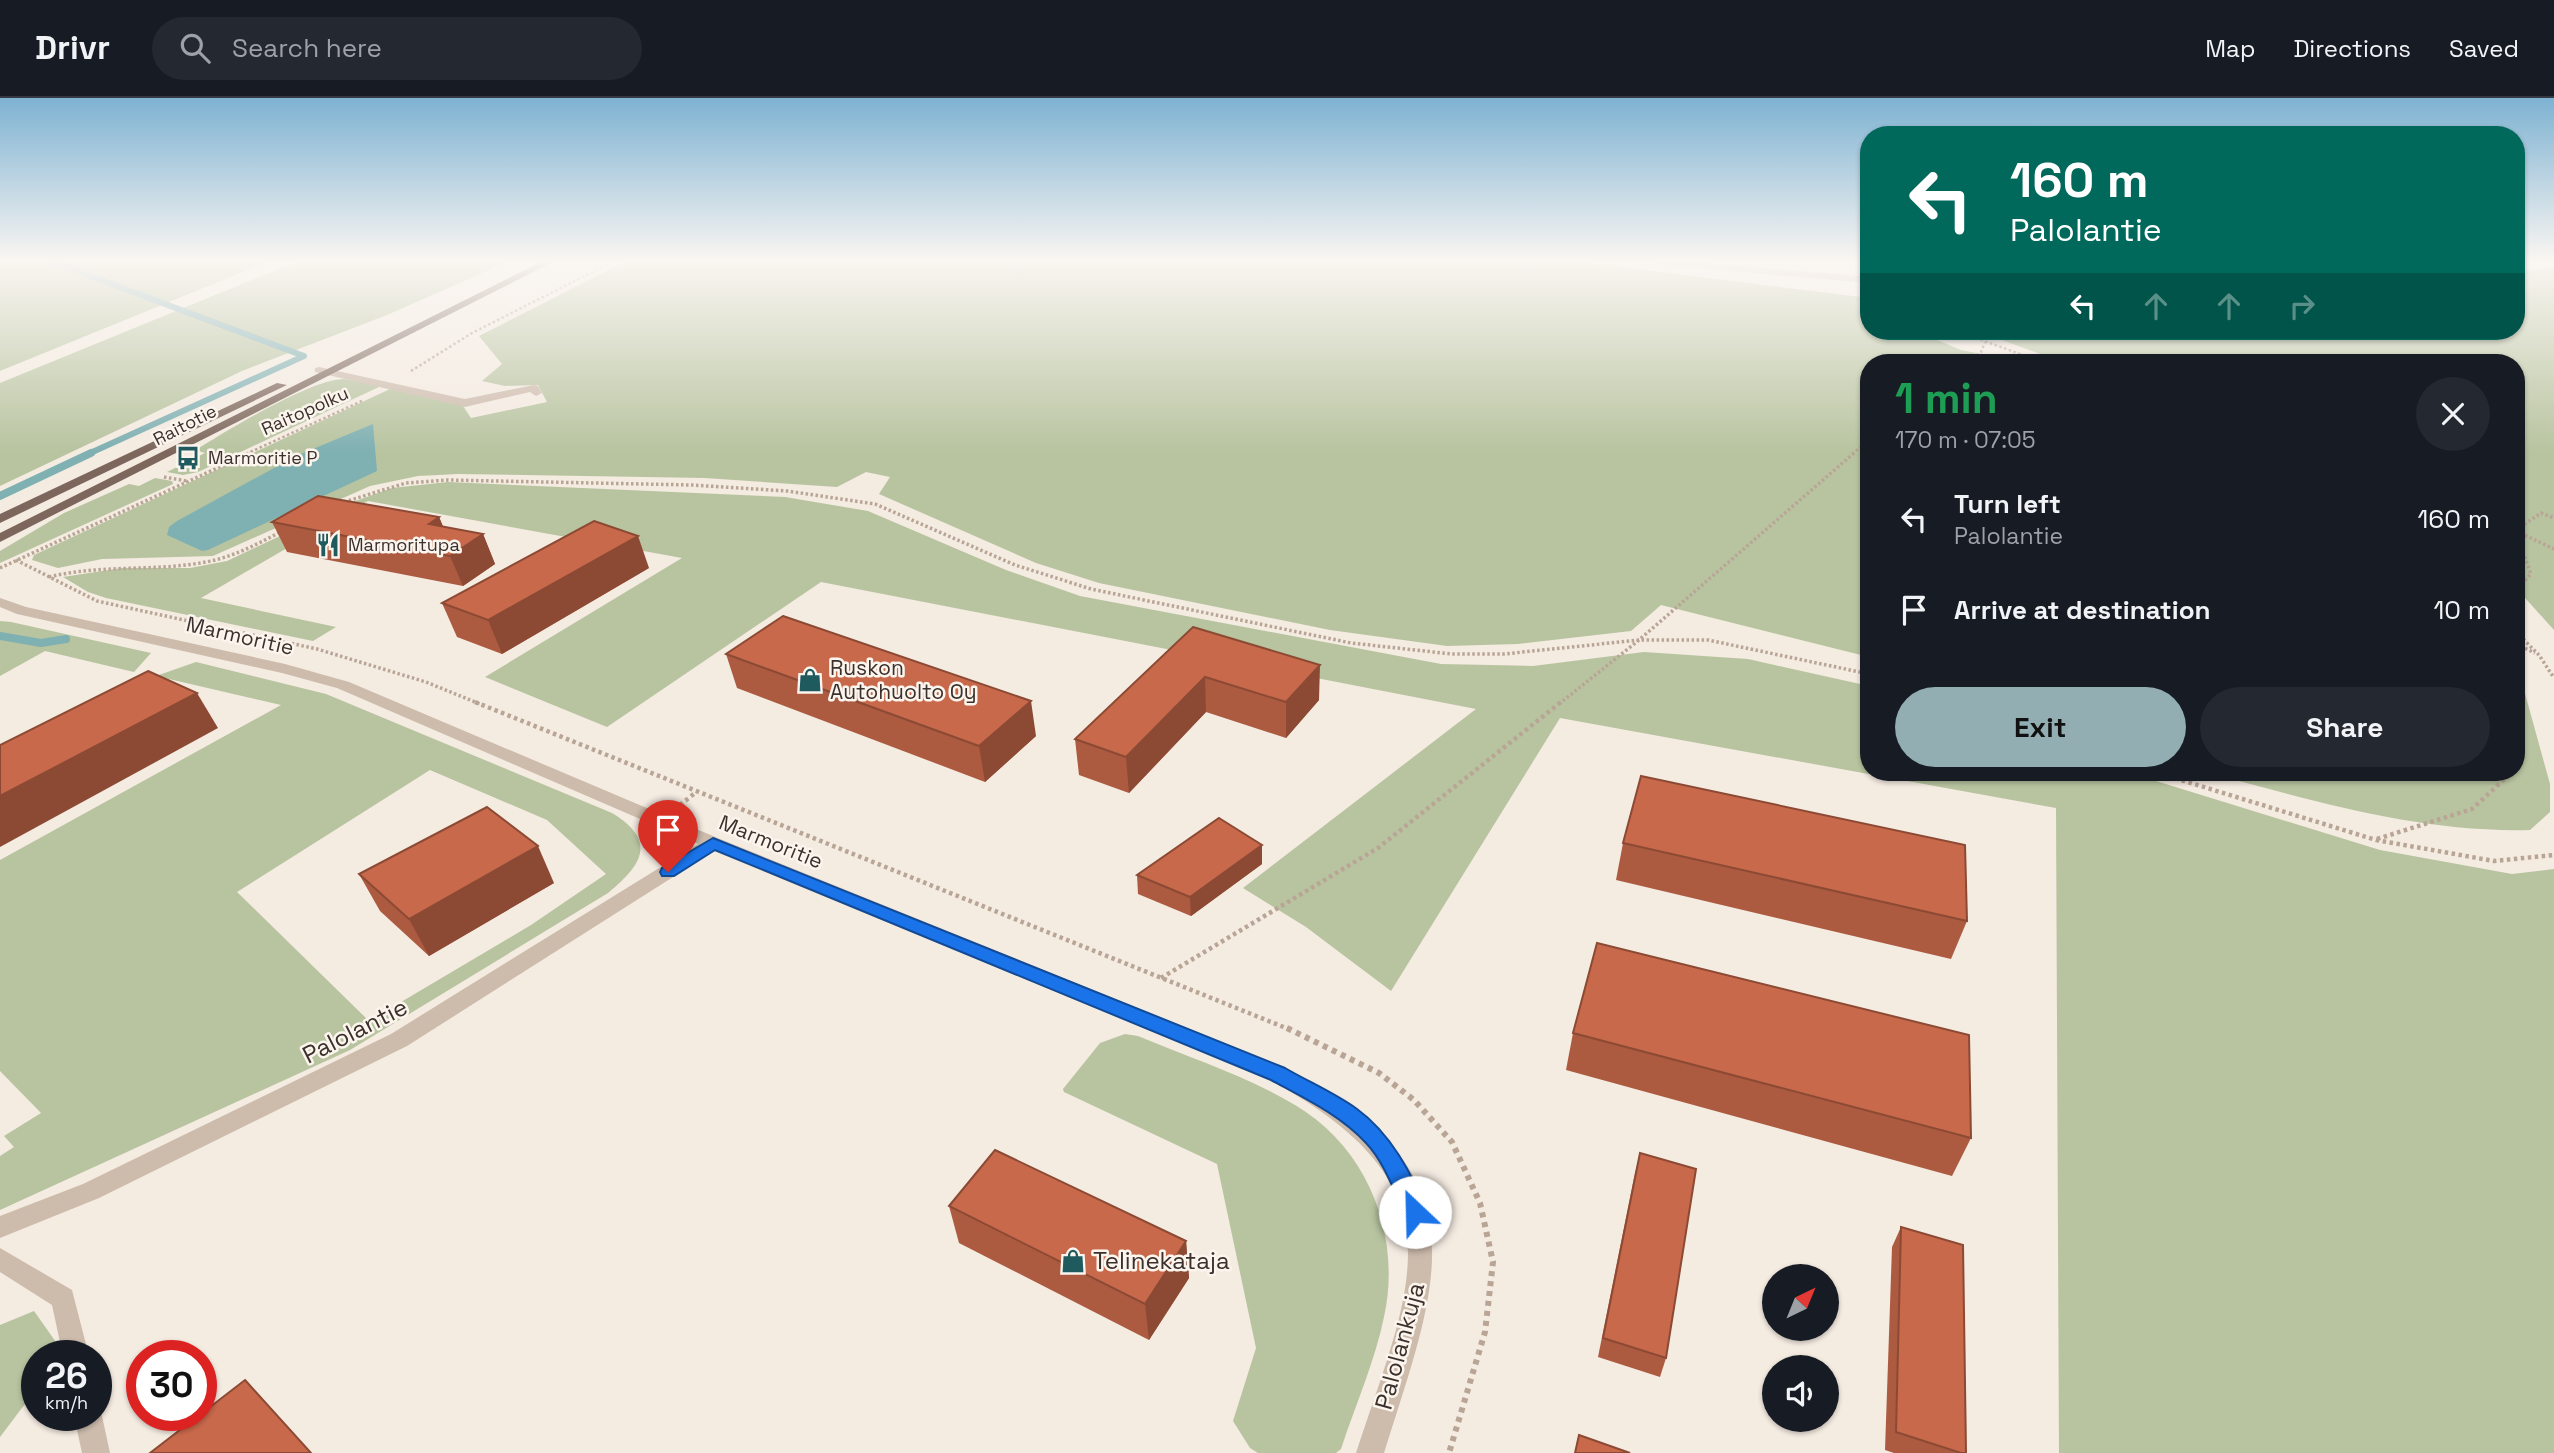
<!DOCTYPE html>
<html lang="en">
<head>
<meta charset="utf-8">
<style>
  :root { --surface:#171b24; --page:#242831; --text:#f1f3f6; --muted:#9ea1a6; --line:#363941; --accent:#92aeb2 }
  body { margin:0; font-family:"Space Grotesk",sans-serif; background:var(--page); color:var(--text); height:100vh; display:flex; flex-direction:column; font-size:26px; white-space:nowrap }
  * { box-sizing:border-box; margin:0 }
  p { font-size:23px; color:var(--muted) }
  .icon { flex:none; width:38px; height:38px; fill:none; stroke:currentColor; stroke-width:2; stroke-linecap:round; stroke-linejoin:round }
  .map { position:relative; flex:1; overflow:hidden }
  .details { position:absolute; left:1860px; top:256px; width:665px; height:427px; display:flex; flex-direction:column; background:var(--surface); border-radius:28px; box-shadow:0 2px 5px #0004 }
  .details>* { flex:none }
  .guide { position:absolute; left:1860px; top:28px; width:665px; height:214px; border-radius:28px; box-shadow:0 2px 5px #0004; background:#00695c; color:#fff; overflow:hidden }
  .needle { width:46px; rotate:43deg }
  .controls { position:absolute; left:1762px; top:1166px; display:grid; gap:14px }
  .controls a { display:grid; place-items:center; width:77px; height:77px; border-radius:50%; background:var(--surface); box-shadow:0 2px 5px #0004; font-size:35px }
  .speed { position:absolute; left:21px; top:1242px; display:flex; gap:14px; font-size:35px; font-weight:700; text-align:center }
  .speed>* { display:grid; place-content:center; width:91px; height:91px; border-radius:50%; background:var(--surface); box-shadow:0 2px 5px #0004; line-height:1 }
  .speed small { font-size:18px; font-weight:400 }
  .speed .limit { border:10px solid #d22; background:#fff; color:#111 }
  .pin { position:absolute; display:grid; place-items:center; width:60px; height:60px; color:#fff; margin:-72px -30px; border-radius:50% 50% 50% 0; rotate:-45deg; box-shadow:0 0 7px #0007 }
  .pin .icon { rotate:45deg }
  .me { position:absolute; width:77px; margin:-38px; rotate:336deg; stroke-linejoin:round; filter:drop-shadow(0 0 5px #0008) }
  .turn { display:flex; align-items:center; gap:24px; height:147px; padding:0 35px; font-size:32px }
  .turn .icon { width:91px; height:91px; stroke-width:2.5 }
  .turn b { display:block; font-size:49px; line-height:60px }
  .lanes { display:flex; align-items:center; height:66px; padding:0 35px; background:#0003; justify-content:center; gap:35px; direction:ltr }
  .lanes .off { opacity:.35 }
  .round { display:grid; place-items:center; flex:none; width:74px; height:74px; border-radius:37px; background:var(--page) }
  .headline { display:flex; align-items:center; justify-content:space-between; height:119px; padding:0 35px }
  h1 { font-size:42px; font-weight:600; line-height:52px; color:#1e9e55 }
  .button { display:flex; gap:14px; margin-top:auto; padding:14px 35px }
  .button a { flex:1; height:80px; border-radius:42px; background:var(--accent); color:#111; font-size:28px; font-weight:600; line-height:80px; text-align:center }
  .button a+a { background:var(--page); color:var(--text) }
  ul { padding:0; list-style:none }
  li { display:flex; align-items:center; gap:21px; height:91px; padding:0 35px }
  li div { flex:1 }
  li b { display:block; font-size:26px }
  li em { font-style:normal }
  header { display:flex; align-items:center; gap:42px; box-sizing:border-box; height:98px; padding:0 35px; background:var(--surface); border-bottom:2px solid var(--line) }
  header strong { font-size:33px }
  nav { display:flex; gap:38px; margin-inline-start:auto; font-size:24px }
  .search { width:490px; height:63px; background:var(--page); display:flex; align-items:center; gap:18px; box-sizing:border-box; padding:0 24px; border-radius:38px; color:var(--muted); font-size:26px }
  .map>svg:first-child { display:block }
</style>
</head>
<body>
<header>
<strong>Drivr</strong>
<div class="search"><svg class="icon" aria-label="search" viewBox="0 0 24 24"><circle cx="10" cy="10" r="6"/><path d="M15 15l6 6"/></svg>Search here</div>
<nav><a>Map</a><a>Directions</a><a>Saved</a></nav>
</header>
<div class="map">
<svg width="2554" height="1355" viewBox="0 0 2554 1355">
  <rect width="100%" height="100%" fill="#f4ebe1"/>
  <g fill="#b8c4a0" fill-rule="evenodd">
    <polygon points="0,164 267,164 0,273"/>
    <polygon points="296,164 507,164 387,217 242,273 0,388 0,285"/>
    <polygon points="624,164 1581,164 1861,199 1869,204 1869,233 1916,233 1961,252 2021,264 1869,264 1869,559 1661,507 1631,533 1518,546 1447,548 1330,532 1099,485 1036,465 879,396 890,379 866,374 837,389 705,380 458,376 418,378 370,388 213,458 102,461 58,470 32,462 34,457 390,291 463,308 471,320 547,304 538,287 505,288 482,283 502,266 479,238"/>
    <polygon points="2554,169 2554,532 2517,491 2516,264 2062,264 1977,233 2516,233 2517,174"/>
    <path d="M 344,281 L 381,288 L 198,374 L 183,377 L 167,374 L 205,355 L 196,352 C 226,333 311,281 344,281 Z"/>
    <polygon points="155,380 172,383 173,386 0,465 0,453 64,415 129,386 139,388"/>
    <polygon points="448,384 785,399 868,413 1006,472 1080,498 1441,566 1533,568 1644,554 1748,561 1869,588 1869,674 2127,674 2380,752 2512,776 2554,771 2554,1355 2059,1355 2056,710 1560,620 1391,893 1306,829 1243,790 1476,611 821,484 607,629 485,579 682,460 368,403 201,500 336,529 313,543 106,500 88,494 63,479 122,470 190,470 227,463 350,405 392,390"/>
    <polygon points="0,523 11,524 151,555 134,574 45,553 0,578"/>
    <path d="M 196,564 L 326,596 L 612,715 C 658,743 642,767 608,795 L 350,952 L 0,1112 L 0,1058 L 14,1049 L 4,1038 L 41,1015 L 0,973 L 0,762 L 281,607 L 156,578 ZM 430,672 L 547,722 L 606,776 L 531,827 L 369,923 L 237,794 Z"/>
    <path d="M 2517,574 L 2521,581 L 2550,686 L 2550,714 L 2530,732 C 2417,735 2312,702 2205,674 L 2516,674 Z"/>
    <path d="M 1125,936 L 1138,938 C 1190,960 1247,978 1295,1007 C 1368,1050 1402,1137 1384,1219 C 1375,1263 1355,1308 1341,1351 L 1336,1355 L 1258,1355 L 1250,1350 L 1233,1323 L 1256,1250 L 1217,1066 L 1064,994 L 1063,991 L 1100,945 Z"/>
    <polygon points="34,1213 58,1247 53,1258 37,1258 37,1290 0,1339 0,1227"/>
  </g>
  <polygon fill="#7fb0b2" points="373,326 377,373 208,452 202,453 167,437 169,429 177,423 296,358"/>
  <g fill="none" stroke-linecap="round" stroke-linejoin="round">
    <polyline stroke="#7fb0b2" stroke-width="6" points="53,164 304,258 88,356"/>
    <g stroke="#7fb0b2" stroke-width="8">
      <polyline points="0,398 91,355"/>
      <polyline points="0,538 41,545 66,541"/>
    </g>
    <g stroke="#b9a596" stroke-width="2.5" stroke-dasharray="2.5 2.5" stroke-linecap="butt">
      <polyline points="1957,233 2042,264"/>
      <polyline points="1969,264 1981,254 1985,244"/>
      <polyline points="411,273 472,235 612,164"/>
      <polyline points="246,356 364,302"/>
      <polyline points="1852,356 1869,342"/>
    </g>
    <g stroke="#b9a596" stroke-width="3.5" stroke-dasharray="2.5 2.5" stroke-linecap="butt">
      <polyline points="164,379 187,383"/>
      <polyline points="344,404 406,385 448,382 692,387 787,393 875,406 1015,467 1091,491 1351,545 1452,556 1504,556 1639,542 1708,542 1869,576"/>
      <polyline points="2516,432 2541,415 2554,420"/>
      <polyline points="2516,433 2554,451"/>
      <polyline points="2516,435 2531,476 2516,492"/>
      <polyline points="16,462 97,503 317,551 426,584 480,606"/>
      <polyline points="0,470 250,355"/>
      <path d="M 49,479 C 101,466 154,474 206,464 C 233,459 258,446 282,433"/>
      <polyline points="2516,534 2539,557 2554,580"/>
      <polyline points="2516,546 2535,555"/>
      <polyline points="1559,606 1639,542 1854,355"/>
    </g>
    <g stroke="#b9a596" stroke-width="4.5" stroke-dasharray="3.5 3.5" stroke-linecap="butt">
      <polyline points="475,604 1291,932"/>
      <polyline points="2155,674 2376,742 2494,763 2554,757"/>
      <polyline points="680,707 695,695"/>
      <polyline points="2377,741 2472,711 2509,677 2507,674"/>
      <polyline points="1161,880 1378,750 1561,604"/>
    </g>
    <polyline stroke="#b9a596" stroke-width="6" stroke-dasharray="5 5" stroke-linecap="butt" points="1287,930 1379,975 1414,1002 1452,1044 1480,1105 1493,1164 1485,1234 1449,1355"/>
    <g fill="#cdbbac" fill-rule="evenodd">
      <polygon points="319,269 465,301 534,287 538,288 542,295 536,298 530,294 465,309 315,274 315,270"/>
      <polygon points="0,1150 72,1192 89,1258 63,1258 52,1207 0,1174"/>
      <polygon points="96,1308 102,1318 110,1355 82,1355 74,1318 96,1318"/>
    </g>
    <g fill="#cdbbac" fill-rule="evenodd">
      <polygon points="1656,164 1694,164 1869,179 1869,185 1661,167"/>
      <path d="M 0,500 L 26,509 L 285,566 L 349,584 L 720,741 L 1286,970 C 1485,1075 1441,1175 1384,1355 L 1356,1355 C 1414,1180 1464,1088 1270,982 L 714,753 L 407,948 L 99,1100 L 0,1140 L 0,1118 L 83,1086 L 391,936 L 698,746 L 337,590 L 282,575 L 17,516 L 0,509 Z"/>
    </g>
    <g fill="#7d675c" fill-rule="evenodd">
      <polygon points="541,164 553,164 0,444 0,435"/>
      <polygon points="277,285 287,287 0,425 0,416"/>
    </g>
  </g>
  <g fill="#ac5a40">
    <polygon points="439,419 443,429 483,436 495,466 463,488 287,454 272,424"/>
    <polygon points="649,470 502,556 457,539 442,505"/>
    <polygon points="1193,529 1319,602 1286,640 1206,614 1129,695 1079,677 1075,641"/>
    <polygon points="726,556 1036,638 985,684 737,590"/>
    <polygon points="1623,745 1967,823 1951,861 1616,782"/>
    <polygon points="1262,766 1191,818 1138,796 1137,777"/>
    <polygon points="359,776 554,785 429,858 380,813"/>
    <polygon points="1573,935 1971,1040 1952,1078 1566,972"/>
    <polygon points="1640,1055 1666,1260 1660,1279 1598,1259 1635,1075"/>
    <polygon points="949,1108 1186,1143 1189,1180 1149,1242 959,1145"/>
    <polygon points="1901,1129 1966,1355 1894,1355 1885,1352 1892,1149"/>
  </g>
  <g fill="#8c4a34">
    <polygon points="439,419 452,449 429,426"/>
    <polygon points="483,436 495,466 463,488 450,458"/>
    <polygon points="638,438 649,470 502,556 488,522"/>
    <polygon points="1320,567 1319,602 1286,640 1286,604"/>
    <polygon points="1205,579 1206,614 1129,695 1126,659"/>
    <polygon points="197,595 218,630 0,749 0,698"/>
    <polygon points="1031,603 1036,638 985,684 979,648"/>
    <polygon points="1262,747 1262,766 1191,818 1190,799"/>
    <polygon points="538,748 554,785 429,858 409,821"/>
    <polygon points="1186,1143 1189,1180 1149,1242 1145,1206"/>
  </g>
  <g fill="#c8694b" stroke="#8c4a34" stroke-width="2">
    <polygon points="318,398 439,419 429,426 483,436 450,458 272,424"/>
    <polygon points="594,423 638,438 488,522 442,505"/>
    <polygon points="783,518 1031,603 979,648 726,556"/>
    <polygon points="1193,529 1320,567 1286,604 1205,579 1126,659 1075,641"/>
    <polygon points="148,573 197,595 0,698 0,647"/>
    <polygon points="1641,678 1965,747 1967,823 1623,745"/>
    <polygon points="487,709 538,748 409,821 359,776"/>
    <polygon points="1219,720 1262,747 1190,799 1137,777"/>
    <polygon points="1597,845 1969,937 1971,1040 1573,935"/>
    <polygon points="995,1052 1186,1143 1145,1206 949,1108"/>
    <polygon points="1640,1055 1696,1071 1666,1260 1603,1240"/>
    <polygon points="1901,1129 1963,1147 1966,1355 1961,1355 1896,1334"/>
    <polygon points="245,1282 311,1355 150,1355 198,1318 201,1318 201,1316"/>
    <polygon points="1579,1337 1630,1355 1575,1355"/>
  </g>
  <linearGradient id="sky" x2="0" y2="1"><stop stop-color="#7eb2d2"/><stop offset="0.46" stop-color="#faf6f2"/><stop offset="1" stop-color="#faf6f2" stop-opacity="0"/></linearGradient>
  <rect width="2554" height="354" fill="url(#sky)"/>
  <path fill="#1a73e8" stroke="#114b97" stroke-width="2" d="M 713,740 L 1285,970 C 1309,984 1335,995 1357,1011 C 1389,1034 1414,1077 1426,1114 L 1423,1121 L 1415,1123 L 1407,1121 C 1395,1096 1385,1065 1366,1045 C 1340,1017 1304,1000 1271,982 L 715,752 L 674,778 L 662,778 L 660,774 L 662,770 Z"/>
  <defs>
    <g id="bus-bare" transform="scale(1.89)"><path d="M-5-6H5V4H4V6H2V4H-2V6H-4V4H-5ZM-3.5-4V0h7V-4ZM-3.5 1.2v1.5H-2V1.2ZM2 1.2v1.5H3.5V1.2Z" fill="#1f5a5e" stroke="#fbf5ee" stroke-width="2.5" paint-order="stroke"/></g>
    <g id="restaurant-bare" transform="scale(1.89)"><path d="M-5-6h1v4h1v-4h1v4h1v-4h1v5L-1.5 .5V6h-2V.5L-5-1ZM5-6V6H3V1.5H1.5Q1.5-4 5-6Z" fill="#1f5a5e" stroke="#fbf5ee" stroke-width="2.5" paint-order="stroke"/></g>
    <g id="shop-bare" transform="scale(1.89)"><path d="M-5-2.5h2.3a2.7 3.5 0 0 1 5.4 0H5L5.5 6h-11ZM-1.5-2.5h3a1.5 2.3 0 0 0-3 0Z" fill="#1f5a5e" stroke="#fbf5ee" stroke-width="2.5" paint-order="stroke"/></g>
  </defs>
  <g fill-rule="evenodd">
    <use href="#bus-bare" x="188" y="360"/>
    <use href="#restaurant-bare" x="328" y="447"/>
    <use href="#shop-bare" x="810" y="582"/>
    <use href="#shop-bare" x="1073" y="1163"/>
  </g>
  <g text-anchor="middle" stroke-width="5" stroke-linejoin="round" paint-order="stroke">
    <g font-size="18" fill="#3b302b" stroke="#fbf5ee">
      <text transform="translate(305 313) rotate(-24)" y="6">Raitopolku</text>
      <text transform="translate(185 327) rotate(-27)" y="6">Raitotie</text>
    </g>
    <g font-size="18" fill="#3b302b" stroke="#fbf5ee" text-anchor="start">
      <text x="208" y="366">Marmoritie P</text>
      <text x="348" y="453">Marmoritupa</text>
    </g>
    <g font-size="21" fill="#3b302b" stroke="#fbf5ee">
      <text transform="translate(240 538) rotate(13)" y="7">Marmoritie</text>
      <text transform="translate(771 744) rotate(22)" y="7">Marmoritie</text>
    </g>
    <g font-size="21" fill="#3b302b" stroke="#fbf5ee" text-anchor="start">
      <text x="830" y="577">Ruskon<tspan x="830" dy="24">Autohuolto Oy</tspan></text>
    </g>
    <g font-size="24" fill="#3b302b" stroke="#fbf5ee">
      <text transform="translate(355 933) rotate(-27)" y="8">Palolantie</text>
      <text transform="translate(1400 1248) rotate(-75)" y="8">Palolankuja</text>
    </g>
    <g font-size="24" fill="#3b302b" stroke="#fbf5ee" text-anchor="start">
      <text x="1093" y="1171">Telinekataja</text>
    </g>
  </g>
</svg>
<div class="controls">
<a><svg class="needle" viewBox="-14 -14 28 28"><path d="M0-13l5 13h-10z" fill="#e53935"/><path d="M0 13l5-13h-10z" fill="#9ea1a6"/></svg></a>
<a><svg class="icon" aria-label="sound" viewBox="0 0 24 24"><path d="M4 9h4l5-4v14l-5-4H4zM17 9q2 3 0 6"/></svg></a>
</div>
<div class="speed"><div>26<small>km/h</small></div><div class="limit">30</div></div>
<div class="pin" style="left:668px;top:774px;background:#d93025"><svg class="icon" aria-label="arrive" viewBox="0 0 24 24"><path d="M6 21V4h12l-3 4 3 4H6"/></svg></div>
<svg class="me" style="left:1415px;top:1114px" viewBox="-20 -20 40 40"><circle r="19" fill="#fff"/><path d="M0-13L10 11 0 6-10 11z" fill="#1a73e8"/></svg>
<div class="guide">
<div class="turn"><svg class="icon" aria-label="left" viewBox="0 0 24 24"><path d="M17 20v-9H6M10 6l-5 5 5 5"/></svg><div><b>160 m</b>Palolantie</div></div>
<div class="lanes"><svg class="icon" aria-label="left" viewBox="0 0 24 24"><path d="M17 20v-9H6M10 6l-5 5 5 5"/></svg><svg class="icon off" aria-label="ahead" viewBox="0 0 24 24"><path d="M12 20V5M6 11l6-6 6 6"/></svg><svg class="icon off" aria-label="ahead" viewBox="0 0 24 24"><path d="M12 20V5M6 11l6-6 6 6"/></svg><svg class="icon off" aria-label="right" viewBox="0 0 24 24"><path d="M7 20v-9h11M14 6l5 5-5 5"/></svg></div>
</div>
<section class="details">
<div class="headline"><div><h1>1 min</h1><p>170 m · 07:05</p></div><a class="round"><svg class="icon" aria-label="close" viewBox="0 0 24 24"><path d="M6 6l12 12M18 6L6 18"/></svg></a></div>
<ul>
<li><svg class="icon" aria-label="left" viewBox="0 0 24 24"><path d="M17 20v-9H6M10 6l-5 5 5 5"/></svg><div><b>Turn left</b><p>Palolantie</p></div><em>160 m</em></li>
<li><svg class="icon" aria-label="arrive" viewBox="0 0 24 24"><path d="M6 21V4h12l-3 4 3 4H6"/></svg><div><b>Arrive at destination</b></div><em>10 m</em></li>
</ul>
<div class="button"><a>Exit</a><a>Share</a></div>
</section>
</div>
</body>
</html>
